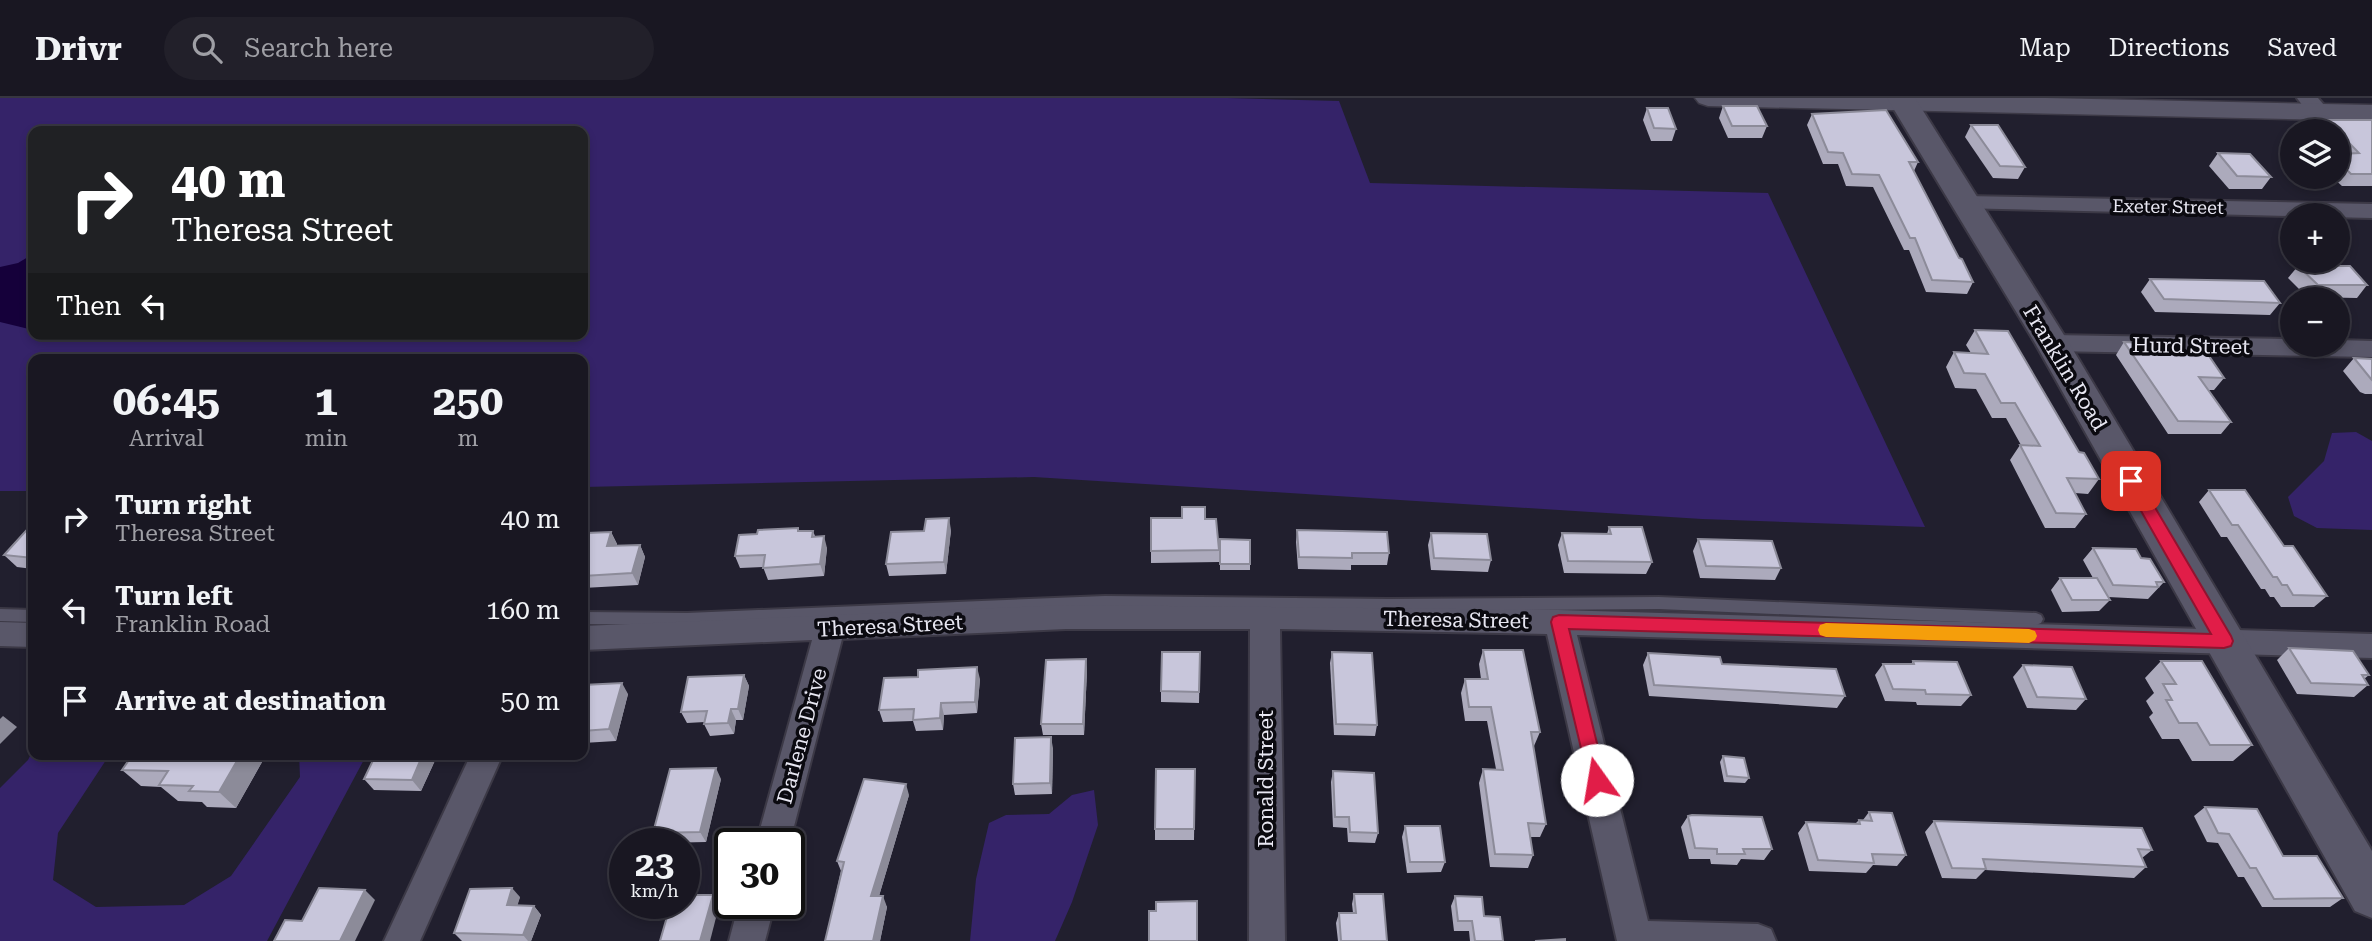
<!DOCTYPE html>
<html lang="en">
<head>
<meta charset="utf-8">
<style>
  :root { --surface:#191722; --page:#22202a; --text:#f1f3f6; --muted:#9f9fa5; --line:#373640 }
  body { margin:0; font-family:"Roboto Serif",serif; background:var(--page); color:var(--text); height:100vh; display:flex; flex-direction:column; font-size:26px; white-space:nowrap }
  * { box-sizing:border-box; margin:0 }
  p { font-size:23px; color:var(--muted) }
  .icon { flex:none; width:38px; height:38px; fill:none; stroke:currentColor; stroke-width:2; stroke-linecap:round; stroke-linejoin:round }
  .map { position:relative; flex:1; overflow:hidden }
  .details { position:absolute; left:28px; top:256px; width:560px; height:406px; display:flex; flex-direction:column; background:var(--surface); border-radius:14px; box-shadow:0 4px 10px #0003,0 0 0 2px var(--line) }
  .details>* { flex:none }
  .banner { position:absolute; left:28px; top:28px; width:560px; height:214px; border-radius:14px; box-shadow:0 4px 10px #0003,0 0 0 2px var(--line); background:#202124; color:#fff; overflow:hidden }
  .fabs { position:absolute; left:2280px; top:21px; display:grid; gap:14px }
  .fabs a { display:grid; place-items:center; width:70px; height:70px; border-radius:50%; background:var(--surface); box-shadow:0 4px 10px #0003,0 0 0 2px var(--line); font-size:35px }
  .speed { position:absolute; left:609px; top:730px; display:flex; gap:14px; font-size:35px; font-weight:700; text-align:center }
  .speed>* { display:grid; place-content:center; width:91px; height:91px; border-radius:50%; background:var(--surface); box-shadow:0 4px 10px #0003,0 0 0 2px var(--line); line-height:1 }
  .speed small { font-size:18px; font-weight:400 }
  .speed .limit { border:4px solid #111; border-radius:10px; background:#fff; color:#111 }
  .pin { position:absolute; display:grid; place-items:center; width:60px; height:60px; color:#fff; margin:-30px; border-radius:14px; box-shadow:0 4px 10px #0006 }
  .me { position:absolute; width:77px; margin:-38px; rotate:347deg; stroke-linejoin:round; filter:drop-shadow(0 0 5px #0008) }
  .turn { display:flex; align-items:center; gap:24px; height:147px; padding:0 28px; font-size:32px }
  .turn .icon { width:91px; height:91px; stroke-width:2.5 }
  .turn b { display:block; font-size:49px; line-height:60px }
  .then { display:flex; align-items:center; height:66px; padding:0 28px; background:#0003; gap:14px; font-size:26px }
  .eta { display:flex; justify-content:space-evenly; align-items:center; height:119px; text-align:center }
  .eta b { font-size:42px; font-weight:700; line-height:49px }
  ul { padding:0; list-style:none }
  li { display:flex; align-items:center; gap:21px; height:91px; padding:0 28px }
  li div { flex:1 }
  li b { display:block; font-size:26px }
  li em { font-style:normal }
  header { display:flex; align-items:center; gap:42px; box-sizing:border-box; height:98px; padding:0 35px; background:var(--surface); border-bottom:2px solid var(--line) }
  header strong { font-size:33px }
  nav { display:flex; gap:38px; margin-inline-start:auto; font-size:24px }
  .search { width:490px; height:63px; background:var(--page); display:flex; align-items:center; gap:18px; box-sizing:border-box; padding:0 24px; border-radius:38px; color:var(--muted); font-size:26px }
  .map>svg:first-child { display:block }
</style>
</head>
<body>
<header>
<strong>Drivr</strong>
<div class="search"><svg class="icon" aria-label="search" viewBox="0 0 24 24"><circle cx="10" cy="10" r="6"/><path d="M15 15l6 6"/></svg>Search here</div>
<nav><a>Map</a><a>Directions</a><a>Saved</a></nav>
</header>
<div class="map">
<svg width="2372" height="843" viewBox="0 0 2372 843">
  <rect width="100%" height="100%" fill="#211f2e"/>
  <g fill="#352369" fill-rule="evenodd">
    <path d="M 0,0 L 1228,0 L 1339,3 L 1370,85 L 1768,95 L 1925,429 L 1702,421 L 1034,379 L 583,389 L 583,261 L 33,261 L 33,393 L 0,393 ZM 33,33 L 583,33 L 583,236 L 33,236 Z"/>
    <polygon points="2356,334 2372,343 2372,432 2317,430 2294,418 2288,399 2324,363 2332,335"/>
    <polygon points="33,652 33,656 110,656 58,735 53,782 96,809 184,807 231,778 300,679 299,656 367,656 267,843 0,843 0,690 28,662"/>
    <polygon points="1094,692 1098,727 1072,804 1055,843 970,843 976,781 989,725 1006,717 1049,716 1072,697"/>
  </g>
  <polygon fill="#15003a" points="33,156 33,232 0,224 0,169 18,165"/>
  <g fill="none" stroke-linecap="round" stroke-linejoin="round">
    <g stroke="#3c3946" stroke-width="4">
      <g id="service">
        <polygon points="1105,498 1389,501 1659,499 2036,515 2041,517 2043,521 2041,525 2036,527 1659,511 1389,513 1105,510 687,527 583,526 583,514 687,515"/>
        <polygon points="0,511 33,512 33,524 0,523"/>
      </g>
    </g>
    <g stroke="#3c3946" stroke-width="4">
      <g id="minor">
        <path d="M 2297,0 L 2318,0 L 2330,14 L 2327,18 C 2313,22 2305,11 2297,0 Z"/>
        <polygon points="1965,98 2372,106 2372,120 1957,110 1954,105 1957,100"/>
        <polygon points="2052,237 2292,241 2292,247 2338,247 2338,242 2372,243 2372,259 2052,253 2043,251 2040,245 2043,239"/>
        <polygon points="1066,507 1559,512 2372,536 2372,560 1577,537 1648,823 1758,826 1771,831 1776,843 1617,843 1547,536 1280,531 1285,843 1249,843 1250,531 1066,531 842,541 789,748 789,746 756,746 812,542 583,552 583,528"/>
        <polygon points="0,524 33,525 33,549 0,548"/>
        <polygon points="471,656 503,656 420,843 384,843"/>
        <polygon points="739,805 775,805 765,843 729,843"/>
      </g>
    </g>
    <g stroke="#3c3946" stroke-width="3">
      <polygon id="tertiary" points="1695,0 2046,0 2372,7 2372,23 1708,8 1699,5"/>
    </g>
    <g stroke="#3c3946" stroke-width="4">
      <polygon id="secondary" points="1887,0 1915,0 2069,245 2372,753 2372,820 2355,813 2035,245"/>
    </g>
    <use href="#service" fill="#595769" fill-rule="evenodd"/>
    <use href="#minor" fill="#595769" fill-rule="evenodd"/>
    <use href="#tertiary" fill="#595769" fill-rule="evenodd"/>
    <use href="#secondary" fill="#595769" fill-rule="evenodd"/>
  </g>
  <g fill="#acaabc">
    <polygon points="1723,8 1767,28 1762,40 1728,40 1719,20"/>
    <polygon points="1647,10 1676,31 1672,43 1651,43 1643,22"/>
    <polygon points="1812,16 1918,64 1914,73 1959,160 1973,184 1967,196 1926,194 1909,152 1904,152 1873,89 1846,88 1838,66 1823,66 1807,27"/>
    <polygon points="2327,22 2372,22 2372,88 2342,88 2332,79 2338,79 2338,33 2319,33"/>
    <polygon points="1971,27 2025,69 2018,81 1993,80 1965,39"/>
    <polygon points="2218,55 2271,79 2262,91 2229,91 2209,68"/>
    <polygon points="2298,168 2367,187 2357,200 2307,199 2288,180"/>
    <polygon points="2150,181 2280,205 2270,217 2155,214 2141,194"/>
    <polygon points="1975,232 2079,354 2099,381 2088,396 2075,395 2086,416 2075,430 2045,430 2010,362 2020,347 2021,347 2006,320 1992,320 1976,291 1955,290 1946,269 1954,254 1971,255 1966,247"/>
    <polygon points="2124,244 2224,280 2214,292 2208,292 2231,324 2221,336 2168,336 2116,257"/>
    <polygon points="2354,260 2372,261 2372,296 2365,296 2360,294 2343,273"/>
    <polygon points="2209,392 2284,448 2327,498 2314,509 2281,509 2274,499 2270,499 2265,491 2261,491 2227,439 2221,439 2199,404"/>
    <polygon points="1151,420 1219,452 1219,464 1151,465"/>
    <polygon points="33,425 33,471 17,469 4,457"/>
    <polygon points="1609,429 1652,464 1646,476 1564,475 1558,447 1562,435 1607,436"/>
    <polygon points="798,430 799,433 813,433 815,438 827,450 824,478 768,482 763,469 740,470 735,458 757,436"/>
    <polygon points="951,432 946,476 889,478 886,466"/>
    <polygon points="1297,432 1389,455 1387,467 1351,467 1351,472 1298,471 1296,444"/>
    <polygon points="611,434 617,446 616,448 640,447 645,459 638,487 583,490 583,450"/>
    <polygon points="1431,435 1491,462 1488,474 1431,472 1428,447"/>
    <polygon points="1220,441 1250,442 1250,472 1220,472"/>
    <polygon points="1698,441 1781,470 1775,482 1700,480 1693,453"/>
    <polygon points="2093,450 2164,484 2148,501 2108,499 2110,502 2099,513 2062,514 2051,492 2060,480 2093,480 2083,462"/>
    <polygon points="2289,550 2369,577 2364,581 2368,587 2354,599 2297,596 2277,562"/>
    <polygon points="1483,552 1540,634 1534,648 1533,648 1546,726 1540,739 1530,739 1533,757 1528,770 1490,769 1479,685 1483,671 1496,671 1487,623 1465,623 1461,595 1465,581 1481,581 1479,566"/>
    <polygon points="1200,554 1199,605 1161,604 1161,593"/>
    <polygon points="1332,554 1377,627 1375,638 1334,637 1330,565"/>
    <polygon points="1648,555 1722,566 1845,598 1837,610 1649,598 1643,567"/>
    <polygon points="1086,561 1087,573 1084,637 1043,637 1041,626"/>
    <polygon points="1913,563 1971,597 1961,608 1917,607 1916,604 1885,603 1875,577 1883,566 1911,566"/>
    <polygon points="2161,563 2252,647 2233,663 2192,663 2179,641 2162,641 2149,619 2153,615 2146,603 2154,595 2145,580"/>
    <polygon points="2023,567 2086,601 2076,612 2027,610 2013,579"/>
    <polygon points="744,577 749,588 743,622 736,622 734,636 710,638 704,626 705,624 687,625 681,614"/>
    <polygon points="980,581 977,615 944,617 943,632 916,633 913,623 883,624 879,612"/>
    <polygon points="583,587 628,596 616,643 583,645"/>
    <polygon points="1053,650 1052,696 1015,697 1013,686"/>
    <polygon points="438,656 421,693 374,692 364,681"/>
    <polygon points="266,657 236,710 207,709 202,704 178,703 161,689 141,688 122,672"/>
    <polygon points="1723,658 1749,680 1745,685 1724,684 1720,664"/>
    <polygon points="1195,671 1194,742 1155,742 1155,731"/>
    <polygon points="1333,673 1378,735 1375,745 1348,744 1347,730 1333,729 1331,684"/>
    <polygon points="721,681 706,744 660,745 653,735"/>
    <polygon points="909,697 879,798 887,809 880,843 825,843 841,773 837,763"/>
    <polygon points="2205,709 2283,758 2343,800 2330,809 2262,809 2244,779 2238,779 2218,745 2207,744 2194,718"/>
    <polygon points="1869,714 1906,757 1897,768 1873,767 1866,775 1809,773 1798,735 1806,724 1855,726 1859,722 1863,722"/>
    <polygon points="1688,718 1772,751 1764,762 1741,761 1737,767 1711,766 1710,761 1689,761 1681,729"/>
    <polygon points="1934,723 2152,752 2142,760 2146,769 2134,780 1985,772 1976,781 1942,780 1925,734"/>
    <polygon points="1405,728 1445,764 1441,774 1407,775 1402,739"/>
    <polygon points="1354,796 1387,843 1338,843 1336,825 1339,815 1353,815 1352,806"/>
    <polygon points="1455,798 1484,818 1503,843 1470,843 1469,833 1454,833 1451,808"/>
    <polygon points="520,799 517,807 534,808 541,817 531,843 462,843 454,835"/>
  </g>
  <g fill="#8c8b99">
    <polygon points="949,420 951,432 946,476 944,464"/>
    <polygon points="611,434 617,446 613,460 607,448"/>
    <polygon points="824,438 827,450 824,478 820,466"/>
    <polygon points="640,447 645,459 638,487 632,475"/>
    <polygon points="1086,561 1087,573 1084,637 1083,626"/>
    <polygon points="977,569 980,581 977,615 975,604"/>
    <polygon points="744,577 749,588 743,622 738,611"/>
    <polygon points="622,585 628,596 616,643 609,631"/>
    <polygon points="941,605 944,617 943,632 940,620"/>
    <polygon points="731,611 736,622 734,636 728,625"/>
    <polygon points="3,618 17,629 0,646 0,621"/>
    <polygon points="1051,639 1053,650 1052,696 1050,685"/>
    <polygon points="241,656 265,656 266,657 236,710 219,694"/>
    <polygon points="423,656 438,656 421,693 412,682"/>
    <polygon points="716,670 721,681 706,744 700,734"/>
    <polygon points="906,686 909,697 876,808 871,798"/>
    <polygon points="512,790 520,799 515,816 507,807"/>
    <polygon points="365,792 375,802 355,843 340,843"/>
    <polygon points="713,797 719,808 710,843 700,843"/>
    <polygon points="883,798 887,809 880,843 873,843"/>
    <polygon points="534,808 541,817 531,843 528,843 523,837"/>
  </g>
  <g fill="#c8c6db" stroke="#8c8b99" stroke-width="2">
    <polygon points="1723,8 1757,8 1767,28 1732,28"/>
    <polygon points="1647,10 1668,10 1676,31 1654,30"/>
    <polygon points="1886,12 1918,64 1909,64 1959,160 1962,161 1973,184 1932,182 1915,140 1910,140 1879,77 1852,76 1843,55 1828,54 1812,16"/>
    <polygon points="2327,22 2372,22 2372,76 2351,76 2338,63 2338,56 2359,55"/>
    <polygon points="1971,27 1998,27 2025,69 2000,68"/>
    <polygon points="2218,55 2250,56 2271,79 2237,78"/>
    <polygon points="2298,168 2350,168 2367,187 2318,187"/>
    <polygon points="2150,181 2264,183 2280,205 2164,201"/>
    <polygon points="1975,232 2008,233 2079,354 2084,355 2099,381 2067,380 2086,416 2056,415 2020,347 2040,348 2015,305 2001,305 1985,276 1964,275 1954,254 1988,256"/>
    <polygon points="2124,244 2141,245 2153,254 2207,255 2224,280 2199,279 2231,324 2178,323"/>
    <polygon points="2354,260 2372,261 2372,282 2371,281"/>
    <polygon points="2209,392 2245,392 2284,448 2293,448 2327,498 2293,497 2287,487 2282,487 2277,479 2273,479 2238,427 2232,427"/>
    <polygon points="1182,409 1205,409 1205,421 1216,421 1219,452 1151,453 1151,420 1182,420"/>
    <polygon points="949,420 944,464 886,466 891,434 924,433 926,421"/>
    <polygon points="33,425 33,460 4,457"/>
    <polygon points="1609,429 1642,429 1652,464 1568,463 1562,435 1611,436"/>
    <polygon points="798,430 798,433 813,433 812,439 824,438 820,466 763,470 765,457 735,458 739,437 757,436 758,432"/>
    <polygon points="1297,432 1387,434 1389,455 1352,455 1352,460 1299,459"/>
    <polygon points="611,434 607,448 640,447 632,475 583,478 583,450 587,435"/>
    <polygon points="1431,435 1487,436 1491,462 1434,460"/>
    <polygon points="1220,441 1250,442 1250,466 1220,466"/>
    <polygon points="1698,441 1772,443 1781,470 1706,468"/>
    <polygon points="2093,450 2136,451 2141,460 2150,461 2164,484 2156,484 2158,489 2113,487"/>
    <polygon points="2060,480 2097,480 2110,502 2072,502"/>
    <polygon points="2289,550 2353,553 2369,577 2362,577 2368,587 2311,585"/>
    <polygon points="1483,552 1523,552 1540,634 1531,634 1546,726 1528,725 1533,757 1495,756 1483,671 1503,672 1491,609 1469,609 1465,581 1488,581"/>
    <polygon points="1162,554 1200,554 1199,594 1161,593"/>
    <polygon points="1332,554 1372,555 1377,627 1336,626"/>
    <polygon points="1648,555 1720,559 1722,566 1836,571 1845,598 1654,587"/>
    <polygon points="1086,561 1083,626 1041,626 1046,562"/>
    <polygon points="1913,563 1957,564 1971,597 1926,596 1925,592 1893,591 1883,566 1914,566"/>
    <polygon points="2161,563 2202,563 2252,647 2210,647 2197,625 2179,625 2166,602 2172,602 2163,586 2176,586"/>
    <polygon points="2023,567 2072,569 2086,601 2037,599"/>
    <polygon points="977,569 975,604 941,605 940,620 913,622 914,611 879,612 884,580 918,579 918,572"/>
    <polygon points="744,577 738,611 731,611 728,625 704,626 707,613 681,614 688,579"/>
    <polygon points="622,585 609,631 583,633 583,587"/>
    <polygon points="1051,639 1050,685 1013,686 1015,640"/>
    <polygon points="133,656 241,656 219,694 189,693 193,688 159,687 168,673 122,672"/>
    <polygon points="376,656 423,656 412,682 364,681"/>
    <polygon points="1723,658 1744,660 1749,680 1727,678"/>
    <polygon points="716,670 700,734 653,735 670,671"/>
    <polygon points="1156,671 1195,671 1194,731 1155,731"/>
    <polygon points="1333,673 1374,675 1378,735 1350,734 1349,719 1335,719"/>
    <polygon points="864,681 906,686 871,798 883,798 873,843 825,843 844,764 837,763"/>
    <polygon points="2205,709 2257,711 2283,758 2317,758 2343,800 2274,801 2256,770 2250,770 2229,736 2218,735"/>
    <polygon points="1869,714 1892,715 1906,757 1872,756 1874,765 1818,762 1806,724 1860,726 1859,722 1872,723"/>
    <polygon points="1692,717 1762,719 1772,751 1743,751 1745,756 1717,756 1717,751 1695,750 1688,718"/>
    <polygon points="1934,723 2142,730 2152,752 2138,751 2146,769 1983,761 1986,771 1952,770"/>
    <polygon points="1405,728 1440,728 1445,764 1410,764"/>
    <polygon points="319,790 365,792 340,843 274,843 285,822 302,823"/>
    <polygon points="512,790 507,807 534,808 523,837 454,835 470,791"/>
    <polygon points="1354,796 1383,796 1387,843 1341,843 1339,815 1356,815"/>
    <polygon points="684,797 713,797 700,843 660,843 671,805 684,805"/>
    <polygon points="1455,798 1482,799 1484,818 1500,819 1503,843 1475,843 1472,823 1458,823"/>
    <polygon points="1197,803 1197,843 1149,843 1149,813 1156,813 1156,804"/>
    <polygon points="1565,841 1565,843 1535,843"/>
  </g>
  <polygon fill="#e11d48" stroke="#92132f" stroke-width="2" points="2131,377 2137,379 2231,538 2233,543 2231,548 2224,550 1569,531 1606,682 1603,688 1597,690 1590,688 1551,524 1553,519 1559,517 2211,536 2124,383"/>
  <polygon fill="#f59e0b" points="1826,525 2029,531 2035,533 2037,538 2035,542 2029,545 1826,539 1820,537 1818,532 1820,527"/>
  <g text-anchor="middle" stroke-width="7" stroke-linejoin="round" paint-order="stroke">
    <g font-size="18" fill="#e8e7f2" stroke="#0b0a10">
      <text transform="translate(2168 109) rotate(1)" y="6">Exeter Street</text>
    </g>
    <g font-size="21" fill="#e8e7f2" stroke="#0b0a10">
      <text transform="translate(2191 248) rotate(1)" y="7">Hurd Street</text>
      <text transform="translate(2065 270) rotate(59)" y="7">Franklin Road</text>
      <text transform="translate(1456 522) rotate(1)" y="7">Theresa Street</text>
      <text transform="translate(890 528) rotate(-3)" y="7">Theresa Street</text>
      <text transform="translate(802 638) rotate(-75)" y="7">Darlene Drive</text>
      <text transform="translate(1266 681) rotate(-90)" y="7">Ronald Street</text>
    </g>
  </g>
</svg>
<div class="fabs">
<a><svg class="icon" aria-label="layers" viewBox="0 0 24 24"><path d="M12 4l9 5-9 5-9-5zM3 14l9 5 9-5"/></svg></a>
<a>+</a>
<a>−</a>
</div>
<div class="speed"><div>23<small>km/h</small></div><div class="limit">30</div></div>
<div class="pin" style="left:2131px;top:383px;background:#d93025"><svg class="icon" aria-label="arrive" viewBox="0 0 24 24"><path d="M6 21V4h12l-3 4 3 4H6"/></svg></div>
<svg class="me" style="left:1597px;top:682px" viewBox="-20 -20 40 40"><circle r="19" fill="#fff"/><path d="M0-13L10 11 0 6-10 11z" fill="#e11d48"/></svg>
<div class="banner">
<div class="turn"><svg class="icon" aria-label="right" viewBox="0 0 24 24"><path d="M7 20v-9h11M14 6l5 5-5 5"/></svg><div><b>40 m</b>Theresa Street</div></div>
<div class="then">Then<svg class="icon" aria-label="left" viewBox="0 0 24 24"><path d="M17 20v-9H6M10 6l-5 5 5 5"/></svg></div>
</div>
<section class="details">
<div class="eta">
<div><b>06:45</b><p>Arrival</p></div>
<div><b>1</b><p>min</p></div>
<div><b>250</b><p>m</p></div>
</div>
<ul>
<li><svg class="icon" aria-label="right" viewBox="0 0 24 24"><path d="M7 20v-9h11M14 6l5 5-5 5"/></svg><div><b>Turn right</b><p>Theresa Street</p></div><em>40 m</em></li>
<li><svg class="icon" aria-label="left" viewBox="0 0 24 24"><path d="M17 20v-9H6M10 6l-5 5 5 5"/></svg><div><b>Turn left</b><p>Franklin Road</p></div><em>160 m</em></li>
<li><svg class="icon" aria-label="arrive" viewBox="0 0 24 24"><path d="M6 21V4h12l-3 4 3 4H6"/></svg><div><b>Arrive at destination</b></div><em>50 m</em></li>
</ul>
</section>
</div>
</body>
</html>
